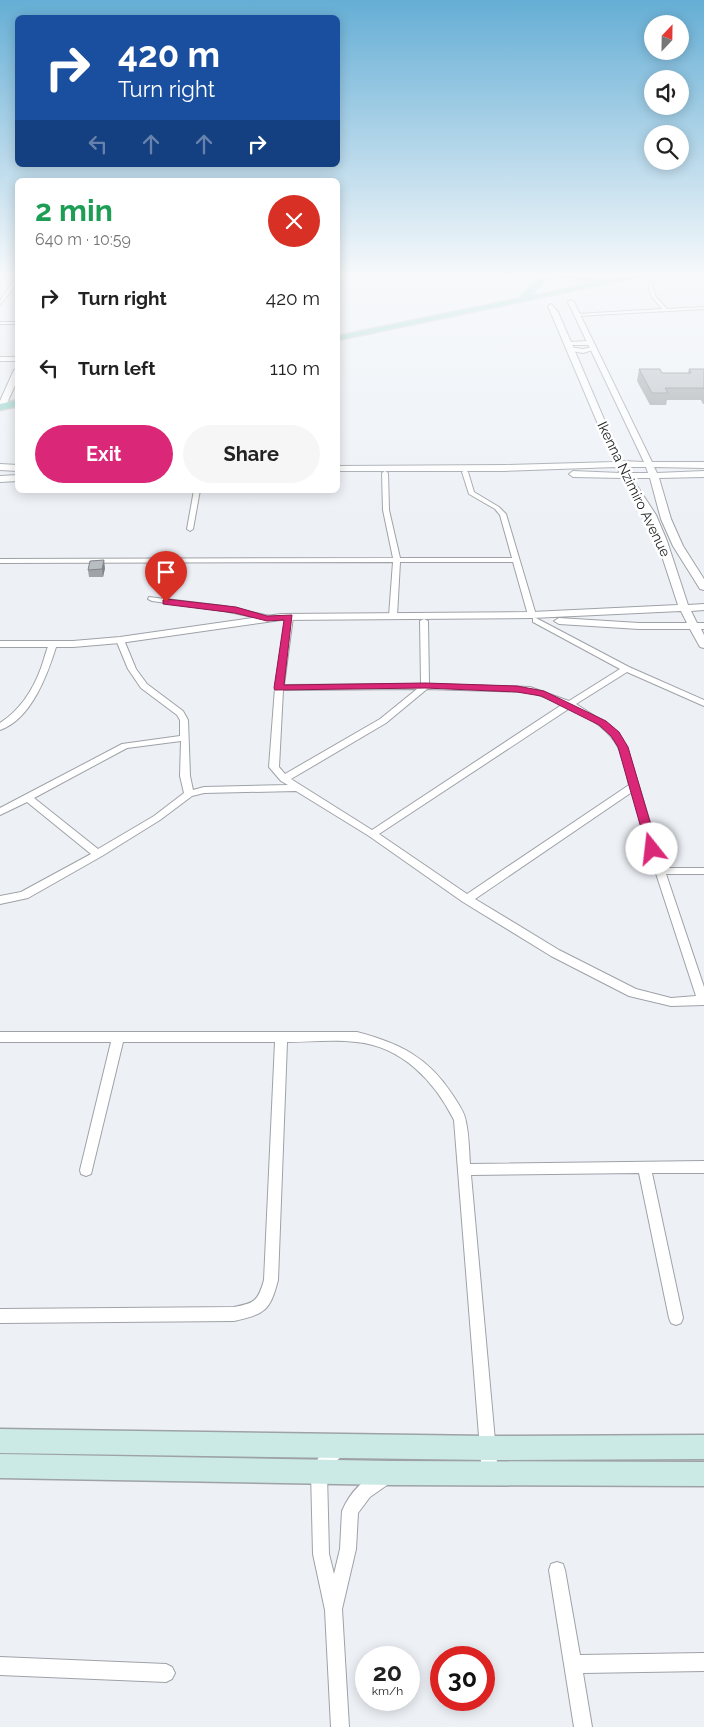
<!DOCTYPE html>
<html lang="en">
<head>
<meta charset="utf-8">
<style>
  :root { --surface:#fff; --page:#f6f6f6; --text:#222; --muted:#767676; --accent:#db2777 }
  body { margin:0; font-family:Raleway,sans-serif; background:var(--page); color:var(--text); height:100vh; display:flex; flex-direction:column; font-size:19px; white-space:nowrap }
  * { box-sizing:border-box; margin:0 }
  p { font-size:16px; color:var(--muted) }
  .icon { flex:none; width:28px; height:28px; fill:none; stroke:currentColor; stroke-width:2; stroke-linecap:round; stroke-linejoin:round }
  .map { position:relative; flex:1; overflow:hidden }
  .sheet { position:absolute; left:15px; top:178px; width:325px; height:315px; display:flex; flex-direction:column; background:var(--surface); border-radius:8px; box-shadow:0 2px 12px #0003 }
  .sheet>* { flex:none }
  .top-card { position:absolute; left:15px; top:15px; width:325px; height:152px; border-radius:8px; box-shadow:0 2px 12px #0003; background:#1a4fa0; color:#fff; overflow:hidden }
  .needle { width:32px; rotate:22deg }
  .buttons { position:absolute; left:644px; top:15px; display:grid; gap:10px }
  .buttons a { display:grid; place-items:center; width:45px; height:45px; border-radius:50%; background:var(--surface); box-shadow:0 2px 12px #0003; font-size:25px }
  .speed { position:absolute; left:355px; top:1646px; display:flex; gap:10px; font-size:25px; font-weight:700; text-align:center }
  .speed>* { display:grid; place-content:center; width:65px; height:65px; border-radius:50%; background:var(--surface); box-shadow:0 2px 12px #0003; line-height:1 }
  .speed small { font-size:12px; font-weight:400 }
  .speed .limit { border:8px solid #d22; background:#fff; color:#111 }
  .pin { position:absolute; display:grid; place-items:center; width:42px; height:42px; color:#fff; margin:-51px -21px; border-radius:50% 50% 50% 0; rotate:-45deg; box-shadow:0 0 5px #0007 }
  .pin .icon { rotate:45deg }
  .me { position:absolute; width:55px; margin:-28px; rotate:344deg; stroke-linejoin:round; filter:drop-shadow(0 0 4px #0008) }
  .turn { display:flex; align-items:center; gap:18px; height:105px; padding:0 20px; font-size:22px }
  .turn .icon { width:65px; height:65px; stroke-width:2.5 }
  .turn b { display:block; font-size:35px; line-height:42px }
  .lanes { display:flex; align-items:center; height:48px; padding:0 20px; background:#0003; justify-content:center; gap:25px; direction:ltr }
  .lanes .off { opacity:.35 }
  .round { display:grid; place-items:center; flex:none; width:52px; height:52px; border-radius:26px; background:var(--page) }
  .overview { display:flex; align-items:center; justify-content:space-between; height:85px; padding:0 20px }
  h1 { font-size:30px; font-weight:700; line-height:38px; color:#1e9e55 }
  .button { display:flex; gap:10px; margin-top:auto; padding:10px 20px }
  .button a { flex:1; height:58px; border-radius:30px; background:var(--accent); color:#fff; font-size:20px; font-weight:700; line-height:58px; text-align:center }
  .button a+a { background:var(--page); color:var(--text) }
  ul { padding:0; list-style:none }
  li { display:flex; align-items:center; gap:15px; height:70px; padding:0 20px }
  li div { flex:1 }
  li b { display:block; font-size:19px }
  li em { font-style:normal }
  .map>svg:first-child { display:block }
</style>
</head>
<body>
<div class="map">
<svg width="704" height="1727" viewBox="0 0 704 1727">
  <rect width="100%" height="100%" fill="#edf1f6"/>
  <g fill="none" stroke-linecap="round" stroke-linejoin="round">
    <g stroke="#9ea2a7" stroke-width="2">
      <g id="minor">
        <polygon points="16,277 18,282 0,305 0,301"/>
        <polygon points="650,284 652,285 656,297 667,309 704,307 704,309 577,316 575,315 577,314 662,309 652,297 648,285"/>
        <rect x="0" y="322" width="18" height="2"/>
        <polygon points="567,342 590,341 593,343 590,345 565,345"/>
        <polygon points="569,347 583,349 593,347 596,349 583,353 567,350"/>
        <rect x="0" y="357" width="18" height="4"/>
        <polygon points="465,470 468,472 474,492 499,507 506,514 536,615 535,617 529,617 528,615 513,562 400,562 397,616 393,618 389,616 393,562 0,563 0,559 393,558 383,510 382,473 385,471 388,473 389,510 400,558 512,558 500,515 495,509 469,494 462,472"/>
        <polygon points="194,490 200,490 193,529 190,531 187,529"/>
        <polygon points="149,597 224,606 270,616 271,618 267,620 224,611 152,601 148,599"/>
        <path d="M 286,615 L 292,615 L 293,617 L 284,685 L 421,684 L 420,621 L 424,619 L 428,621 L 429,684 L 530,687 L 569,701 L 620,669 L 533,622 L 533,618 L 536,618 L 629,667 L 704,700 L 704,706 L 627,672 L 576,704 L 609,725 L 627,747 L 664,868 L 704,868 L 704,874 L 666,874 L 704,987 L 704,1005 L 671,1006 L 629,996 L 551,956 L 463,902 L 369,836 L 296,791 L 204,793 L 192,796 L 160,820 L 102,856 L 28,898 L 0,904 L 0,896 L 21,892 L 91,854 L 27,802 L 0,815 L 0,808 L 122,744 L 180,736 L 180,720 L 177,715 L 141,688 L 128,669 L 116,640 L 117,638 L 123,638 L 124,640 L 136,669 L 147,684 L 183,711 L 188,720 L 190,776 L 193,790 L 204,787 L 288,785 L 281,781 L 269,767 L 275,688 ZM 417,689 L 380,719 L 285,774 L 279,767 L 283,690 ZM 427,689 L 530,692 L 563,704 L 372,830 L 291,779 L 386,723 ZM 570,708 C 587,716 609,729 618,747 C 624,758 626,773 629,785 L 467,894 L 379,834 ZM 181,741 L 180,776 L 184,793 L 154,816 L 98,849 L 34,798 L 127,748 ZM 632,792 L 648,849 L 696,996 L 671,998 L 636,989 L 559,950 L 475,899 Z"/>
        <path d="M 50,642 L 56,642 L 57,644 C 48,673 32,719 0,730 L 0,723 C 20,710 33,690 41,668 C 44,660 46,650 50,642 Z"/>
        <path d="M 0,1032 L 357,1032 C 399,1043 428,1057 452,1094 C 457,1102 465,1112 466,1122 C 469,1135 469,1150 470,1164 L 704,1161 L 704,1173 L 652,1173 L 683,1318 L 681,1323 L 676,1325 L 671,1323 L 669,1318 L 639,1173 L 471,1175 L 498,1474 L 496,1480 L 490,1482 L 484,1480 L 482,1474 L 454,1120 C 435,1082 402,1046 356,1042 C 333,1039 309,1042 287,1042 L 278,1280 C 270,1311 265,1314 234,1321 L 0,1323 L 0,1309 L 234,1307 C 255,1303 258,1301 264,1280 L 275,1042 L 123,1042 L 92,1170 L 91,1174 L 86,1176 L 81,1174 L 80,1170 L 111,1042 L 0,1042 Z"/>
        <path d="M 338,1442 L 343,1445 L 346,1450 L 343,1455 L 334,1463 L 327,1474 L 329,1554 L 334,1574 L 340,1549 L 342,1511 C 350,1492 365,1477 384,1469 L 390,1471 L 392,1477 L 390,1483 L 370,1497 L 358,1513 L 356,1549 L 342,1609 L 349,1727 L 331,1727 L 325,1610 L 313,1554 L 311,1472 L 322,1451 Z"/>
        <polygon points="557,1562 563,1564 565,1570 580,1655 704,1653 704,1671 583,1673 592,1727 574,1727 549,1570 551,1564"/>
        <polygon points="0,1657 166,1664 172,1667 175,1673 172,1679 166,1682 0,1675"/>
      </g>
    </g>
    <g stroke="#9ea2a7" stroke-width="2">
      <g id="tertiary">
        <polygon points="535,276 544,276 544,277 541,279"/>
        <path d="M 571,300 L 574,302 L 652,462 L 704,462 L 704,468 L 654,467 L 657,473 L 704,471 L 704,477 L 659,478 L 671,519 L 683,546 L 704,579 L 704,590 L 700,589 L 673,546 L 661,519 L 650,478 L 632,478 L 656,515 L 667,541 L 688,605 L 704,604 L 704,610 L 691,611 L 697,623 L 704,623 L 704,629 L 701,629 L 704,635 L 704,648 L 700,647 L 690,629 L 639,629 L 559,624 L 554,621 L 559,618 L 639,623 L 687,623 L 681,611 L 532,618 L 281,620 L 120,643 L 73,647 L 0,647 L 0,641 L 73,641 L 120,637 L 281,614 L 532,612 L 678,605 L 657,541 L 646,515 L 623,478 L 573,477 L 569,474 L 573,471 L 620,473 L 616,467 L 504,471 L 338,471 L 338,466 L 504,465 L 614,462 L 548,306 L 551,304 L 558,312 L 622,461 L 644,462 L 568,302 ZM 625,467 L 646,467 L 648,473 L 629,473 Z"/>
        <polygon points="18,368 18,379 7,403 0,405 0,401 14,370"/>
        <polygon points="0,464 18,465 18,471 0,470"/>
        <polygon points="18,475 18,481 0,482 0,476"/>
      </g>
    </g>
    <g stroke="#9ea2a7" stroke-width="3">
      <g id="secondary">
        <polygon points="0,1429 488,1436 704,1435 704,1459 488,1460 0,1453"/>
        <polygon points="0,1454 391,1461 704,1462 704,1486 391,1485 0,1478"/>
      </g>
    </g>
    <g stroke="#cecfcf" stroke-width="3">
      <g id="primary">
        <polygon points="561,276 584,276 600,280 596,282"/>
        <polygon points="628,276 643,276 338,340 338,336 521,298 521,295 542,278 546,280 531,296"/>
        <polygon points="18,400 18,406 0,410 0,404"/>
      </g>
    </g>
    <use href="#minor" fill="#fff" fill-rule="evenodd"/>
    <use href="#tertiary" fill="#fff" fill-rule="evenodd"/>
    <use href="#secondary" fill="#cbeae5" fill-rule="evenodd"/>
    <use href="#primary" fill="#97d4cb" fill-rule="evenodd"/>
  </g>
  <g fill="#9ea3a7">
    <polygon points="639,369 662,373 688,373 689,369 704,369 704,404 703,404 701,400 667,400 666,405 650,405 637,381"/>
    <polygon points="105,568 103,577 89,577 88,570"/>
  </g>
  <polygon fill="#818488" points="104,560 105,568 103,577 102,569"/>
  <g fill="#b8bdc2" stroke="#818488">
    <polygon points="639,369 660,369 662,373 691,373 689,369 704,369 704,389 703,388 665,388 668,393 652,393"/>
    <polygon points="104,560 102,569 88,570 90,561"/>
  </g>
  <linearGradient id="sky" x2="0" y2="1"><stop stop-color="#65aed5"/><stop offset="0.53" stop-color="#f7f9fb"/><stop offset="1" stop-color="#f7f9fb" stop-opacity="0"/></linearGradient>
  <rect width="704" height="518" fill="url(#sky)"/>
  <polygon fill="#db2777" stroke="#8e194d" points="166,599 236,607 267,616 292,615 284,685 425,683 517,686 544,691 606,721 619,732 628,747 658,849 652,852 647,849 618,747 611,736 599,725 541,696 517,692 425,688 275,690 274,688 284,620 267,621 235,613 163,604 163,600"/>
  <g text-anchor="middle" stroke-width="5" stroke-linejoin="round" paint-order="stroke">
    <g font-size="14" fill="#222325" stroke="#fff">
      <text transform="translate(634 489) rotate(64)" y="5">Ikenna Nzimiro Avenue</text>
    </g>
  </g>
</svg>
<div class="buttons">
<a><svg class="needle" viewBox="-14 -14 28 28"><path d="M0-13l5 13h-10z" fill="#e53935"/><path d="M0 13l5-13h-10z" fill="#767676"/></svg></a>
<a><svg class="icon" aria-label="sound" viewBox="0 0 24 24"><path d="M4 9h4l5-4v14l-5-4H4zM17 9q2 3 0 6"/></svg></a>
<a><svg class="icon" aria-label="search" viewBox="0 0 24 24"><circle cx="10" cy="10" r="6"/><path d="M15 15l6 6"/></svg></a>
</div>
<div class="speed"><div>20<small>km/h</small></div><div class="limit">30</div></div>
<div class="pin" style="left:166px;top:602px;background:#d93025"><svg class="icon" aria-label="arrive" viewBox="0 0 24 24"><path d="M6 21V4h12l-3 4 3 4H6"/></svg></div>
<svg class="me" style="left:652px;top:849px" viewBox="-20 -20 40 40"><circle r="19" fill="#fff"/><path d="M0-13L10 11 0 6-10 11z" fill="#db2777"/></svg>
<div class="top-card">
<div class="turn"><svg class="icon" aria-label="right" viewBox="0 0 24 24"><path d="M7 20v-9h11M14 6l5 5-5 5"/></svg><div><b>420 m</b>Turn right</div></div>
<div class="lanes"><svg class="icon off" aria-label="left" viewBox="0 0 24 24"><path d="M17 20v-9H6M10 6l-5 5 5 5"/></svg><svg class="icon off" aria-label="ahead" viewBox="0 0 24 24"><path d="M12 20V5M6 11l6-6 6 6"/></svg><svg class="icon off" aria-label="ahead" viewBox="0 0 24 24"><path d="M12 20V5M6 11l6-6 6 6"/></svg><svg class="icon" aria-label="right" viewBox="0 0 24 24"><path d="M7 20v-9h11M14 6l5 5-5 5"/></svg></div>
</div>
<section class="sheet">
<div class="overview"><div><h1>2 min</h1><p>640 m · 10:59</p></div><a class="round" style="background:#d93025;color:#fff"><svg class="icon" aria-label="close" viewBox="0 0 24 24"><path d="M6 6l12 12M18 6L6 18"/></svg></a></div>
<ul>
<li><svg class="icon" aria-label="right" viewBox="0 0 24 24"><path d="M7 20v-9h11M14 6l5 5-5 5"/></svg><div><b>Turn right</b></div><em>420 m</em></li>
<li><svg class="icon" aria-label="left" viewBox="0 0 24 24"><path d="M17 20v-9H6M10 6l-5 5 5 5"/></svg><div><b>Turn left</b></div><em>110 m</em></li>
</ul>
<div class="button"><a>Exit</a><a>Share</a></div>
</section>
</div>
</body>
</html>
